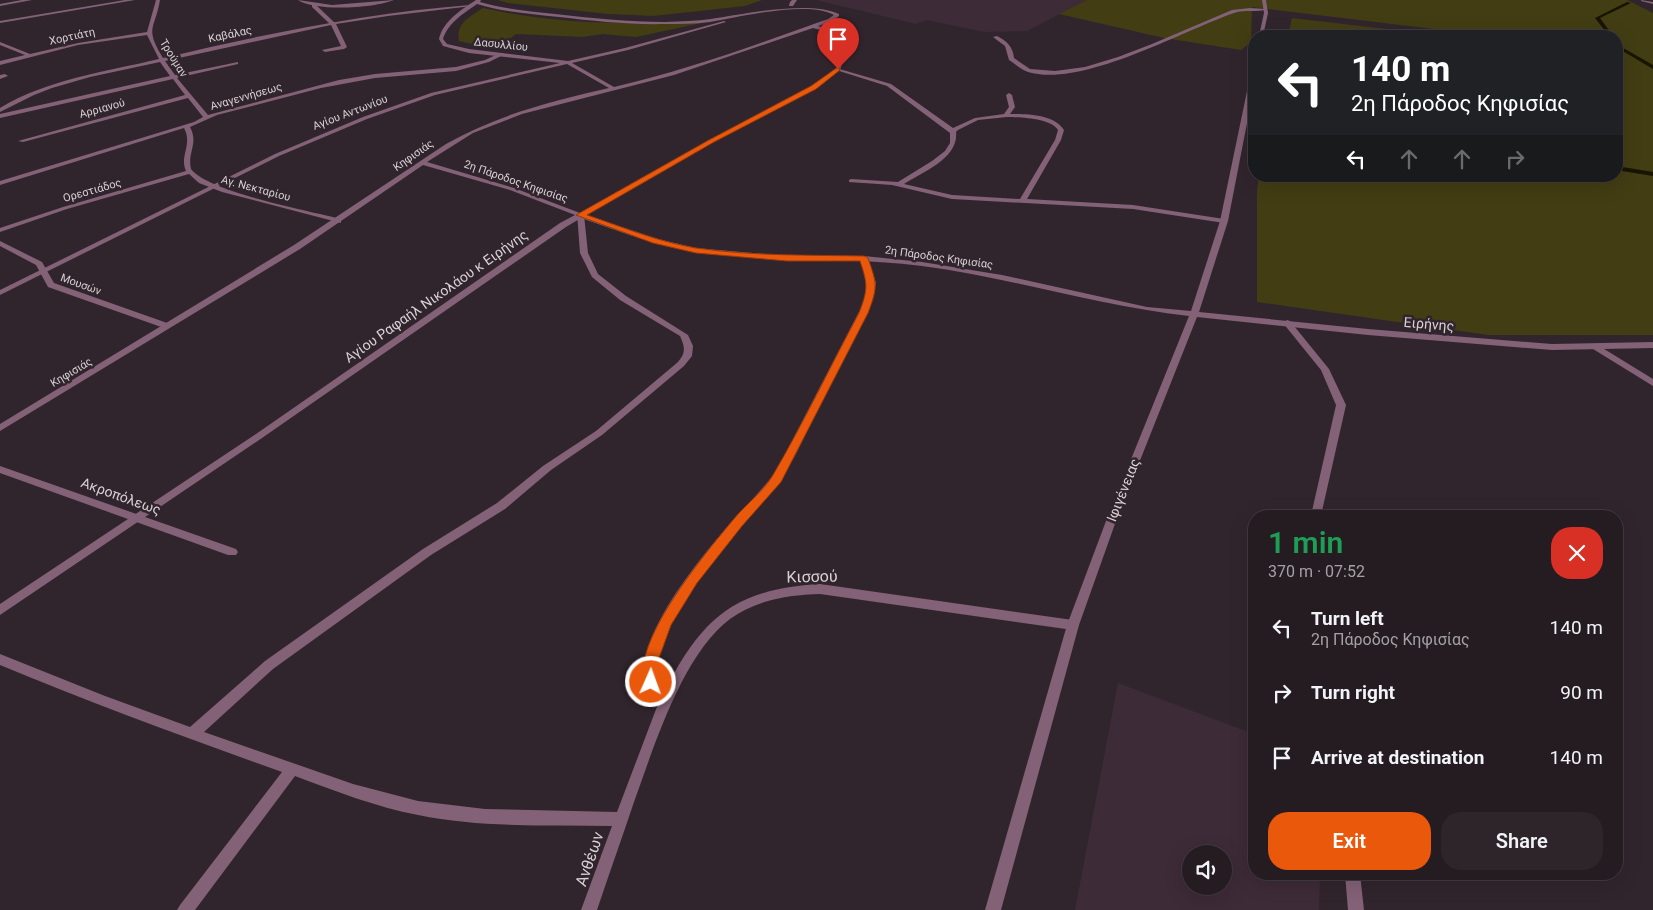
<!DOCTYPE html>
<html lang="en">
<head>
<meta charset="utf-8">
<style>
  :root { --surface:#251c22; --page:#2d252a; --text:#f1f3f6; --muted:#a3a1a5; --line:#423a40; --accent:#ea580c }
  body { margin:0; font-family:Roboto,sans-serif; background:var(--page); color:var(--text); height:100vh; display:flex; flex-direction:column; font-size:19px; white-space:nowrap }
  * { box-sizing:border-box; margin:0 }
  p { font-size:16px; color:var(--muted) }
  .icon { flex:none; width:28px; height:28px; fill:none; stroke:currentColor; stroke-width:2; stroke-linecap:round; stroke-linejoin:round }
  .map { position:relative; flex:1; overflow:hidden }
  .side { position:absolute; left:1248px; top:510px; width:375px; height:370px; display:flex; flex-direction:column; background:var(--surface); border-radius:20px; box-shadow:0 5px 20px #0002,0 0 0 1px var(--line) }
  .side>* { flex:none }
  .guide { position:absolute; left:1248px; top:30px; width:375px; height:152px; border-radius:20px; box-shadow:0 5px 20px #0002,0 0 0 1px var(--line); background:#202124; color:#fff; overflow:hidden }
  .fabs { position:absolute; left:1182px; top:845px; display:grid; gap:10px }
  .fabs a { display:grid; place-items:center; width:50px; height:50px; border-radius:50%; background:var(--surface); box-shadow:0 5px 20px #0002,0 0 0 1px var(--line); font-size:25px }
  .pin { position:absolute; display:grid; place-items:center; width:42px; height:42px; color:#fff; margin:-51px -21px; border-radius:50% 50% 50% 0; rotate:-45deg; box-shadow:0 0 5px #0007 }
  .pin .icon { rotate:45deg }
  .me { position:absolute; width:55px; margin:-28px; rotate:2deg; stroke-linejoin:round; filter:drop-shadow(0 0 4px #0008) }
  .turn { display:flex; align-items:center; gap:18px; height:105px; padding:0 20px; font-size:22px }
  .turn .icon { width:65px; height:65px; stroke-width:2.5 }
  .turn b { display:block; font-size:35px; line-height:42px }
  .lanes { display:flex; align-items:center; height:48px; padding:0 20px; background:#0003; justify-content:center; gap:25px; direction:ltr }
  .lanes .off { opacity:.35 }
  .round { display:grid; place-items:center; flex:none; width:52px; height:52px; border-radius:20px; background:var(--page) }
  .headline { display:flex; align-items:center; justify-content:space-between; height:85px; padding:0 20px }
  h1 { font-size:30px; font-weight:600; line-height:38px; color:#1e9e55 }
  .button { display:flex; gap:10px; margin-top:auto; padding:10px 20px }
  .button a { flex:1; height:58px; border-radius:20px; background:var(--accent); color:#fff; font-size:20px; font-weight:600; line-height:58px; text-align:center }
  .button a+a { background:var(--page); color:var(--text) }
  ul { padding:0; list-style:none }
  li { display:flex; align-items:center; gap:15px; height:65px; padding:0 20px }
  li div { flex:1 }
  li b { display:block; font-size:19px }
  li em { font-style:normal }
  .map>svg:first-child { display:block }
</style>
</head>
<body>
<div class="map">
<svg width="1653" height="910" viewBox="0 0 1653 910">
  <rect width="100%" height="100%" fill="#31252d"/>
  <g fill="#3d2b37" fill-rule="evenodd">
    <polygon points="816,0 1087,0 1027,31 984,32 927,20 916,24"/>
    <path d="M 1118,683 L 1254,734 L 1254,874 L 1320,874 L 1319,910 L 1075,910 ZM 1191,854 L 1224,854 L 1224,886 L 1191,886 Z"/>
  </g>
  <g fill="#423d13">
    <polygon points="498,0 762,0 745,6 653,16 608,14 508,3"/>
    <polygon points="1087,0 1627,0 1653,13 1653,335 1488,335 1257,302 1257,191 1259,176 1616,176 1616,36 1492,36 1252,7 1251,42 1241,50 1164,38 1059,14"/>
    <path d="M 483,8 C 558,25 635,25 711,21 L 636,37 L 602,34 L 583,37 L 516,34 L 496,49 L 459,41 C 455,23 471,16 483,8 Z"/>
    <polygon points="1292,18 1447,36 1288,36"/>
  </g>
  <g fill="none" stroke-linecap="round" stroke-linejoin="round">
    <g fill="#181400" fill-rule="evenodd">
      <polygon points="1627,2 1631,3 1600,18 1613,36 1609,36 1595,18"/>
      <polygon points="1616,44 1653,65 1653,69 1616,47"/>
      <polygon points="1616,166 1653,172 1653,176 1616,170"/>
    </g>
    <polygon fill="#836177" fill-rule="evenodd" points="1287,320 1290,321 1329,369 1346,405 1322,511 1321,514 1313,514 1312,511 1336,405 1321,370 1283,323"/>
    <polygon fill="#836177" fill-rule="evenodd" points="312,5 316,5 335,23 335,25 331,25 312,7"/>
    <g fill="#836177" fill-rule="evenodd">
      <polygon points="22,0 32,0 0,6 0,4"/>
      <polygon points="125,0 135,0 0,23 0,21"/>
      <path d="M 156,0 L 160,0 C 155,30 144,27 163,58 C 265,34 366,13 470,5 L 472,6 L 388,16 L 336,24 L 347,47 L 344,49 L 325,52 L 322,50 L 341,46 L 331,25 L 165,61 L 175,75 L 238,62 L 238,64 L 177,78 L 208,115 L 339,80 L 375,74 L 456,67 L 485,60 L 500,53 L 505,54 L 489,62 L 456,71 L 375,78 L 321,88 L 217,115 L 190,127 C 199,144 187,152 191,169 C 208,192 310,211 341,219 L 341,223 L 222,192 L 199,183 L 189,174 L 67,209 L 0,232 L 0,228 L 63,207 L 186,171 C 179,156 193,145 184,128 L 0,185 L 0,181 L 194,122 L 203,117 L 188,98 L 23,142 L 18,141 L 185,95 L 173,79 L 0,118 L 0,114 L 170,76 L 160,62 L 90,77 L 52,88 L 34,95 L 0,112 L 0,108 C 48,79 105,72 159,59 L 147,35 L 78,45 L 0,65 L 0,61 L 25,55 L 0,45 L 0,42 L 30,54 L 78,43 L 147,32 Z"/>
      <path d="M 298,0 L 332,5 L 394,0 C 375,8 316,12 298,0 Z"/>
      <polygon points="792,0 797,0 793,6 789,6 790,2"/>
      <path d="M 1250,8 L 1267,9 C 1258,13 1245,9 1234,13 C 1182,31 1082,88 1028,72 C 1022,70 1015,64 1009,60 L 1005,46 L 993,37 L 997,36 C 1007,41 1013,47 1014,58 L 1030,69 L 1055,71 L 1085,67 L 1118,57 L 1152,44 L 1232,10 Z"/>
      <path d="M 836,68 L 891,84 L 953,128 L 975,118 L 1004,114 L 1009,107 L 1006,95 L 1009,93 L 1012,95 L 1015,107 L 1010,114 C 1027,114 1054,114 1064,130 L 1061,140 L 1027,199 L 1133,205 L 1224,219 L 1228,221 L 1224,223 L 1133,209 L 952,199 L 892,185 L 849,182 L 849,180 L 851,179 L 898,182 L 932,161 L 945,151 L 950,143 L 950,133 L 887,86 L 836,70 ZM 1007,117 C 1020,117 1051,118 1058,130 L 1055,140 L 1020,199 L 952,195 L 904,184 C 923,172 959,158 956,132 L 958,130 L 978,120 Z"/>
      <polygon points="0,75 5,74 8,76 0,79"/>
      <path d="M 577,213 L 584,215 L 588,253 L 598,274 L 626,296 L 688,335 L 693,346 L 692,356 L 684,366 L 602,435 L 551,470 L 505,509 L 431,555 L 273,669 L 204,732 L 353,784 L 418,801 L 485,809 L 617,812 L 658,704 C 653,698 646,690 645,681 C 636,633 703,555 733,520 C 749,502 768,485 780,464 L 863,304 L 868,283 L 860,258 L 864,256 L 868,258 L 876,283 L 871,304 C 853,340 834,376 816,412 C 806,433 797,454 785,473 C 773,493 756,508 741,526 C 716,555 632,653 664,692 C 702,618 734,589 820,584 L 1073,620 L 1077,622 L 1079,625 L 1077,628 L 1073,630 L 820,594 C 788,595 756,600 730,619 C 682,655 654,747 634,802 C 622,838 609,874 597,910 L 581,910 L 612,826 C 547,825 482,828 418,815 C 376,807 335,791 295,776 L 195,910 L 177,910 L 180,905 L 282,772 C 187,738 93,704 0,665 L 0,654 L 105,696 L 190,727 L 265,661 L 423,549 L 497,503 L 543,466 L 596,431 L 678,362 C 686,353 685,347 680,336 L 620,300 L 592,277 L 580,253 Z"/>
      <polygon points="0,241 42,262 54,283 170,324 171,326 167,329 164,328 48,287 36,265 0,246"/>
      <polygon points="1596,344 1653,379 1653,386 1593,349 1592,347"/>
      <polygon points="0,466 236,549 238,552 236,555 228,555 0,473"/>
      <polygon points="1345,874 1360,874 1364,910 1348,910"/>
    </g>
    <g fill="#836177" fill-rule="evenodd">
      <path d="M 476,0 L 481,0 L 480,2 C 504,9 529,11 555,14 C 591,18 628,22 665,22 C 681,21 696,21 711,19 C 745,14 809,0 839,14 L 839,16 L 832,21 L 818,26 L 855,37 L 844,58 L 840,70 L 816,89 L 713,142 L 586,215 L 658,239 L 696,248 L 787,256 L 864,256 L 922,262 L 1002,275 L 1147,307 L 1191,311 L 1220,221 L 1251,72 L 1254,70 L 1254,87 L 1228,221 L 1199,312 L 1368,329 L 1552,344 L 1653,342 L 1653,348 L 1552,350 L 1368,335 L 1197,317 L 1116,521 L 1079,625 L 1001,910 L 985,910 L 1067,625 L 1106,521 L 1189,316 C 1099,306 1012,278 922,266 C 847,256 771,263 697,252 C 657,246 619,231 581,218 L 566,227 L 262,438 L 0,615 L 0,604 L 256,434 L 560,223 L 575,215 L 510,190 L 423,165 L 300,249 L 0,431 L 0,424 L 294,245 L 446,144 C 497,115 552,101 609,88 L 567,64 L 435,95 L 367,119 L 279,156 L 0,295 L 0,290 L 275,154 L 363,117 L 431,93 L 560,63 L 469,53 L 443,46 L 439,39 C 443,21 461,10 476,0 ZM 477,4 C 503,12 531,14 559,17 C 594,21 630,25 665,24 C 680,24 695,24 710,22 C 740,17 808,0 834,15 L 828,19 C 758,44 688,70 614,87 L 572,63 L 628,50 L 726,22 L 724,21 L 625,48 L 568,61 L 469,49 L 447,44 L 443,39 C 448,23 464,13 477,4 ZM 813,28 L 850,38 L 838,58 L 836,68 L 812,87 L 709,140 L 580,213 L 514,188 L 427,162 L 473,133 L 522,114 L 674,75 Z"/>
      <polygon points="1262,0 1266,0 1268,13 1263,36 1259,36 1264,13"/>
      <polygon points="1641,0 1653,2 1653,4 1641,1"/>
    </g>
  </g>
  <path fill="#ea580c" stroke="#983908" d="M 838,67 L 840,70 L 816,89 L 714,142 L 587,215 C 622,227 659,242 696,248 C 751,256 808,255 864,256 L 868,258 C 877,284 878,287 868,313 L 781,482 L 742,526 L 697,583 L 671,625 L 659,658 L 656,673 L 658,682 L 656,687 L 651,688 L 646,687 C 626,647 708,550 733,520 C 745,505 764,491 773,475 C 804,422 830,367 859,313 C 868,289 868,285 860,261 L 787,261 L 696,253 L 653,243 L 576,215 L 709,140 L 811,86 Z"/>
  <g text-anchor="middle" stroke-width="5" stroke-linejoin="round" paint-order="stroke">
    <g font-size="11" fill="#d9d1d6" stroke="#31252d">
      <text transform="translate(230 34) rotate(-12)" y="4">Καβάλας</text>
      <text transform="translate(72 36) rotate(-12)" y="4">Χορτιάτη</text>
      <text transform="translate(501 44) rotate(6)" y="4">Δασυλλίου</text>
      <text transform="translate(174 58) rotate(58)" y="4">Τρούμαν</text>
      <text transform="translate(246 96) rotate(-16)" y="4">Αναγεννήσεως</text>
      <text transform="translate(102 108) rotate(-15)" y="4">Αρριανού</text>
      <text transform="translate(350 112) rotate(-21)" y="4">Αγίου Αντωνίου</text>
      <text transform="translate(413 155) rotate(-35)" y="4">Κηφισιάς</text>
      <text transform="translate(516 181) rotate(19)" y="4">2η Πάροδος Κηφισίας</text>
      <text transform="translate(256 188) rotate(15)" y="4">Αγ. Νεκταρίου</text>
      <text transform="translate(92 190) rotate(-16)" y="4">Ορεστιάδος</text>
      <text transform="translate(939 257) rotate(8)" y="4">2η Πάροδος Κηφισίας</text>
      <text transform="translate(81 284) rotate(20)" y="4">Μουσών</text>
      <text transform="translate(71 372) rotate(-31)" y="4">Κηφισιάς</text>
    </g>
    <g font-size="14" fill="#d9d1d6" stroke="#31252d">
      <text transform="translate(436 296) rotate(-35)" y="5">Αγίου Ραφαήλ Νικολάου κ Ειρήνης</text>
      <text transform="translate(1429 324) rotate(5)" y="5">Ειρήνης</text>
      <text transform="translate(1123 490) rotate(-68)" y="5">Ιφιγένειας</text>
      <text transform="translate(121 496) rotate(20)" y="5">Ακροπόλεως</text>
    </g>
    <g font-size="16" fill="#d9d1d6" stroke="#31252d">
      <text transform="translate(812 576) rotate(-1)" y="6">Κισσού</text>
      <text transform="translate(589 859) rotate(-71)" y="6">Ανθέων</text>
    </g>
  </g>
</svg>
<div class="fabs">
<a><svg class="icon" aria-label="sound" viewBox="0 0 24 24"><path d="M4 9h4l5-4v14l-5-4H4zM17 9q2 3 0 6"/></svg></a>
</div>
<div class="pin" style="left:838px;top:69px;background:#d93025"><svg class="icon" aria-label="arrive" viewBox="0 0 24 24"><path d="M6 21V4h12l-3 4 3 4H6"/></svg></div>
<svg class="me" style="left:651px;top:682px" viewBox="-20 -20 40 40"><circle r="17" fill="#ea580c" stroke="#fff" stroke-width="3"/><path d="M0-11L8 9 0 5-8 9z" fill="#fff"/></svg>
<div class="guide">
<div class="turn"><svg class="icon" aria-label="left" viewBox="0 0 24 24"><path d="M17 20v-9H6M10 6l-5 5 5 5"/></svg><div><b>140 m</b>2η Πάροδος Κηφισίας</div></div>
<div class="lanes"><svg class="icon" aria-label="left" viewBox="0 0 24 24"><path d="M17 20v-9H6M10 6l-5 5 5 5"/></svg><svg class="icon off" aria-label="ahead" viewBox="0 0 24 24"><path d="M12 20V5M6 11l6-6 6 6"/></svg><svg class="icon off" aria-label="ahead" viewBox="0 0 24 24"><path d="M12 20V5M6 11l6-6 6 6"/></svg><svg class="icon off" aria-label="right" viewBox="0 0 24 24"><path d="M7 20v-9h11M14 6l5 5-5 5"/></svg></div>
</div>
<section class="side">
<div class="headline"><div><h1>1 min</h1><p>370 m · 07:52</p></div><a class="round" style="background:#d93025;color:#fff"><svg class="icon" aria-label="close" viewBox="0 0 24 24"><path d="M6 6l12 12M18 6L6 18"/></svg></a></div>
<ul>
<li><svg class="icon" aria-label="left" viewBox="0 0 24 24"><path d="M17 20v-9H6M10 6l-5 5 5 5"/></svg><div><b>Turn left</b><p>2η Πάροδος Κηφισίας</p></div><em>140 m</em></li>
<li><svg class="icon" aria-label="right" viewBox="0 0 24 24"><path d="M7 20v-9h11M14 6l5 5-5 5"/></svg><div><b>Turn right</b></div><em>90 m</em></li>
<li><svg class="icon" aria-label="arrive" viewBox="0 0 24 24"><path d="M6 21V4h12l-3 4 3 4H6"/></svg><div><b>Arrive at destination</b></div><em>140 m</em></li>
</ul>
<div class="button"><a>Exit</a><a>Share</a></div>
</section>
</div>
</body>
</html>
